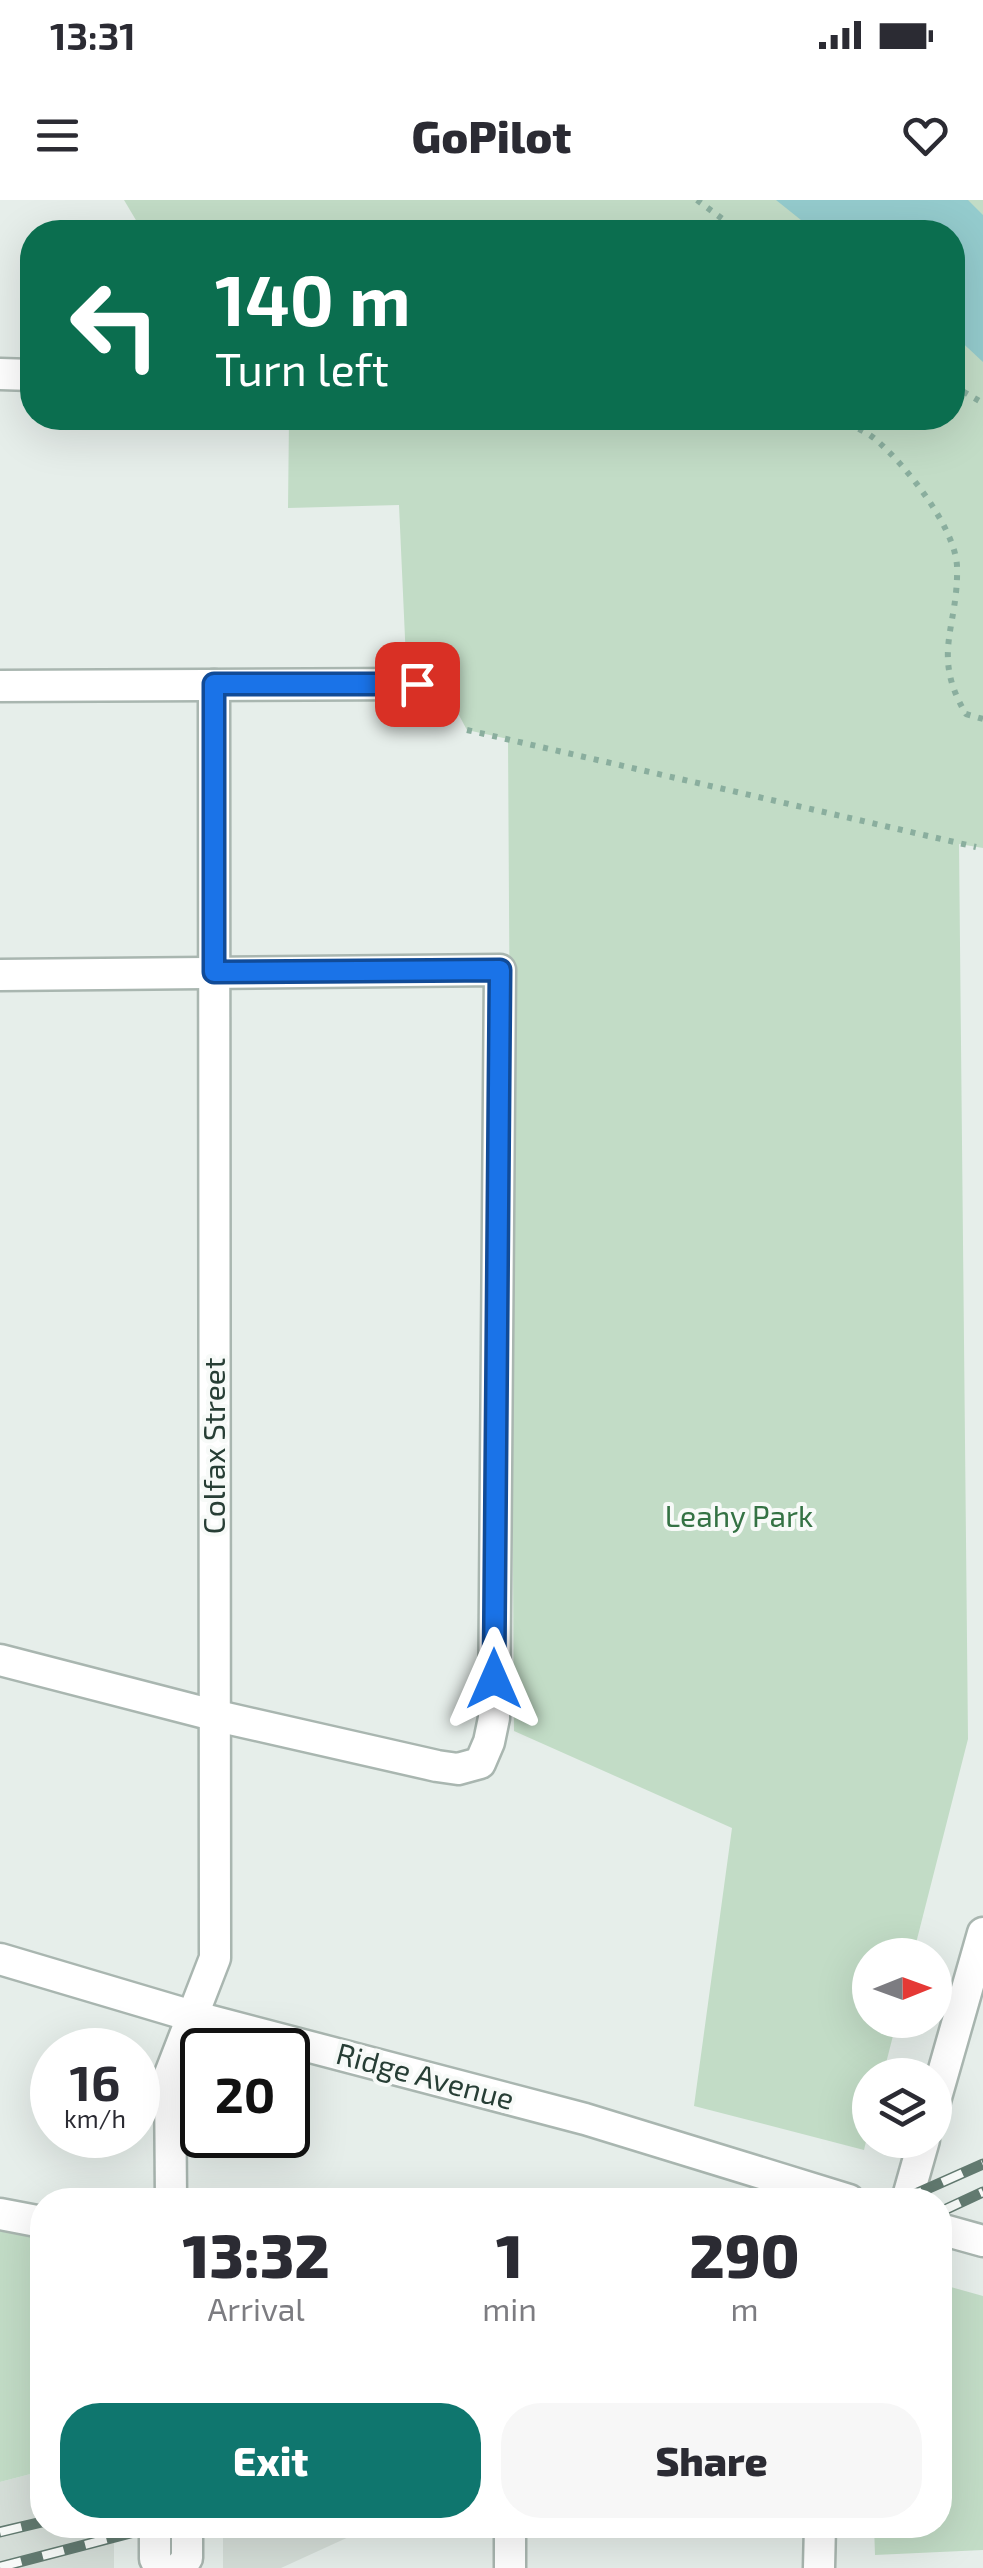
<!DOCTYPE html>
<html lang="en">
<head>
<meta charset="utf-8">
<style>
  :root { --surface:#fff; --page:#f7f7f7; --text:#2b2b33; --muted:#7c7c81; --accent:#0f766e }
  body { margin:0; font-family:"Exo 2",sans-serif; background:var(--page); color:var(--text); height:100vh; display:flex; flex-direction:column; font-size:38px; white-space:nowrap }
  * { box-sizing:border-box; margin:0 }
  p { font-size:32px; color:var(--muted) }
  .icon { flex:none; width:55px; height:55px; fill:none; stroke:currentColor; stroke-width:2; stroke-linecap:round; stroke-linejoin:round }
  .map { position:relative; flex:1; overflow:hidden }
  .panel { position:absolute; left:30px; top:1988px; width:922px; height:350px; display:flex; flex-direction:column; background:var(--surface); border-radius:40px; box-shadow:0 10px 40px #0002 }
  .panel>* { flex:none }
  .hud { position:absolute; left:20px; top:20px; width:945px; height:210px; border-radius:40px; box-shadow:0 10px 40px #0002; background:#0b6e4f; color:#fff; overflow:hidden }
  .needle { width:65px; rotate:89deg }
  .fabs { position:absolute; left:852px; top:1738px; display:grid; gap:20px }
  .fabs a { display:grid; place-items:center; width:100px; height:100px; border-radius:50%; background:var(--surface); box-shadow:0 10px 40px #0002; font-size:50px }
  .speed { position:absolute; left:30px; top:1828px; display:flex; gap:20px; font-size:50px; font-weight:700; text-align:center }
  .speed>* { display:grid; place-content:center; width:130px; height:130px; border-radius:50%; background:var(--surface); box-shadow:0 10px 40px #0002; line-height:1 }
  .speed small { font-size:25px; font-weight:400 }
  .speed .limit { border:5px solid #111; border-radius:15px; background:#fff; color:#111 }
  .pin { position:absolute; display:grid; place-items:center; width:85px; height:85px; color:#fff; margin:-42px; border-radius:20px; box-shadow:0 5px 15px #0006 }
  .me { position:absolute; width:110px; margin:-55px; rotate:0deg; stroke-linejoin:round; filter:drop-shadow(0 0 8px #0008) }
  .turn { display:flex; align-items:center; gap:35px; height:210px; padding:0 30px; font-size:45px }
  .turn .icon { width:130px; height:130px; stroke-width:2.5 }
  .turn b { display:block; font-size:70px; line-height:85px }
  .eta { display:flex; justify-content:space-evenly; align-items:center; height:170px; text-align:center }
  .eta b { font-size:60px; font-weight:800; line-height:70px }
  .button { display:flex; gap:20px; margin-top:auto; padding:20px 30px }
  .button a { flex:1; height:115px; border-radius:40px; background:var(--accent); color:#fff; font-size:40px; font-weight:800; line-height:115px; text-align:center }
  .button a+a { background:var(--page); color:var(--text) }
  .status { display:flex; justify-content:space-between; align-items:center; height:70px; padding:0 50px; background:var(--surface); direction:ltr }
  .status svg { height:28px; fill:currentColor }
  header { display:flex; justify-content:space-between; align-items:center; height:130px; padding:0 30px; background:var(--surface); font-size:45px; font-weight:800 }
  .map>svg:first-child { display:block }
</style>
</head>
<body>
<div class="status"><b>13:31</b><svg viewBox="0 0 49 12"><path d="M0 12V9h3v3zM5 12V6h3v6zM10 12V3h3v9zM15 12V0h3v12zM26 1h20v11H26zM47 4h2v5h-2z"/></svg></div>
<header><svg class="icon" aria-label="menu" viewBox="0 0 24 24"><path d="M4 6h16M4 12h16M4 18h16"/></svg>GoPilot<svg class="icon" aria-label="heart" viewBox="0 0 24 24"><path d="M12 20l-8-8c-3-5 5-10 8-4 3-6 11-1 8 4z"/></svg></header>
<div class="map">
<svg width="983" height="2368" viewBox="0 0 983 2368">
  <rect width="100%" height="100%" fill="#e6eeea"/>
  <g fill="#d5ded8">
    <polygon points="42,2271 42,2325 114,2325 114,2368 0,2368 0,2282"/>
    <polygon points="223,2325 375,2325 281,2368 223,2368"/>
  </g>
  <g fill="#c2dcc6">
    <polygon points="124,0 983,0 983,648 959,644 968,1539 913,1755 870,1755 870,1820 897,1820 883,1875 870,1875 870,1925 864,1950 694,1906 732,1628 514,1531 508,539 467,530 430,462 406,460 399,305 288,308 289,218 952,218 952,32 143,32"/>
    <polygon points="0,2029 42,2037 42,2271 0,2282"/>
    <polygon points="940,2084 983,2096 983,2350 875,2355 874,2325 940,2325"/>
  </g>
  <polygon fill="#94cbcd" points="776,0 968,0 983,15 983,162 953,134 952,32 816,32"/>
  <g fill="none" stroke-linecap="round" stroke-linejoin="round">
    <g stroke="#a9b6b0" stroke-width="35">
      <g id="minor">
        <polyline points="0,174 32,175"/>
        <polyline points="0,486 417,484"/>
        <polyline points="0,775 500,770 494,1518 489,1542 480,1563 458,1569 437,1566 217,1516 0,1460"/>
        <polyline points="0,1759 192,1816 585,1919 849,2000"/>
        <polyline points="935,1901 983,1733"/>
        <polyline points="171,2000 170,1874 215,1758 214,485"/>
        <polyline points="907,2000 924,1940"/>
        <polyline points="0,2014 42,2022"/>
        <polyline points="940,2029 983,2041"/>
        <polyline points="155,2325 155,2359 161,2368"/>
        <polyline points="510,2325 510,2368"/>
        <polyline points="180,2368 187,2358 187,2325"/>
        <polyline points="819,2368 820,2325"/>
      </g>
    </g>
    <g stroke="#8aae9e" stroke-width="6" stroke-dasharray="5 8" stroke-linecap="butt">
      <polyline points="697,0 740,32"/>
      <polyline points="952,185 983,203"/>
      <path d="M 835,218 C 848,224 864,230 875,239 C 905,264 955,327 957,366 C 959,427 930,454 966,514 L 983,519"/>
      <polyline points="467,530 976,647"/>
    </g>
    <use href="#minor" stroke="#fff" stroke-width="30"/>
    <g stroke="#627a70" stroke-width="11">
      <g id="rail">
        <polyline points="902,2000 983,1964"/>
        <polyline points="940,2012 983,1992"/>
        <polyline points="0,2332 42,2322"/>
        <polyline points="0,2367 161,2325"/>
      </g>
    </g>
    <use href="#rail" stroke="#f7faf8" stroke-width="8" stroke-dasharray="22" stroke-linecap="butt"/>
  </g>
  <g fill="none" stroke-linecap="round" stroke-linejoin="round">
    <g stroke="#114b97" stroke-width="25">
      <polyline id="route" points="417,484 214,484 214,772 500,770 494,1479"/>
    </g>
    <use href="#route" stroke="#1a73e8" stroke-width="18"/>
  </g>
  <g text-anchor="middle" stroke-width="8" stroke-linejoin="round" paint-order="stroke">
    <g font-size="30" fill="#273e35" stroke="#f7faf8">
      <text transform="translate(215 1246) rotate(-90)" y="10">Colfax Street</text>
      <text transform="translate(425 1877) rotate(15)" y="10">Ridge Avenue</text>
    </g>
    <g font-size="30" fill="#347244" stroke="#f7faf8">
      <text x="739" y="1327">Leahy Park</text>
    </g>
  </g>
</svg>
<div class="fabs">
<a><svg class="needle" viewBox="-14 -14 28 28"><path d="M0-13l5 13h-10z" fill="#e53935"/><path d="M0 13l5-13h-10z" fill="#7c7c81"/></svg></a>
<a><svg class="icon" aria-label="layers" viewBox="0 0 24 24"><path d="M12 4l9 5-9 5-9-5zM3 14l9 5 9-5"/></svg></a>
</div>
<div class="speed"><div>16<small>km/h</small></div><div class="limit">20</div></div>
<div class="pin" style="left:417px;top:484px;background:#d93025"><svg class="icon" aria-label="arrive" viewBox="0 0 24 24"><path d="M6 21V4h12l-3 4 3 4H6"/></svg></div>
<svg class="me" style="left:494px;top:1479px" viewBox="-20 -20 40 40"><path d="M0-17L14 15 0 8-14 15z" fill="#1a73e8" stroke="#fff" stroke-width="4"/></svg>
<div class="hud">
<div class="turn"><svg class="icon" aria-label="left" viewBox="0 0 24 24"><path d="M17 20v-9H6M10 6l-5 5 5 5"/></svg><div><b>140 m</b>Turn left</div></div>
</div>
<section class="panel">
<div class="eta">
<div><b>13:32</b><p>Arrival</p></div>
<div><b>1</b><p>min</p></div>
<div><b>290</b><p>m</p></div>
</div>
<div class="button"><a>Exit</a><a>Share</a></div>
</section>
</div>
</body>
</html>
